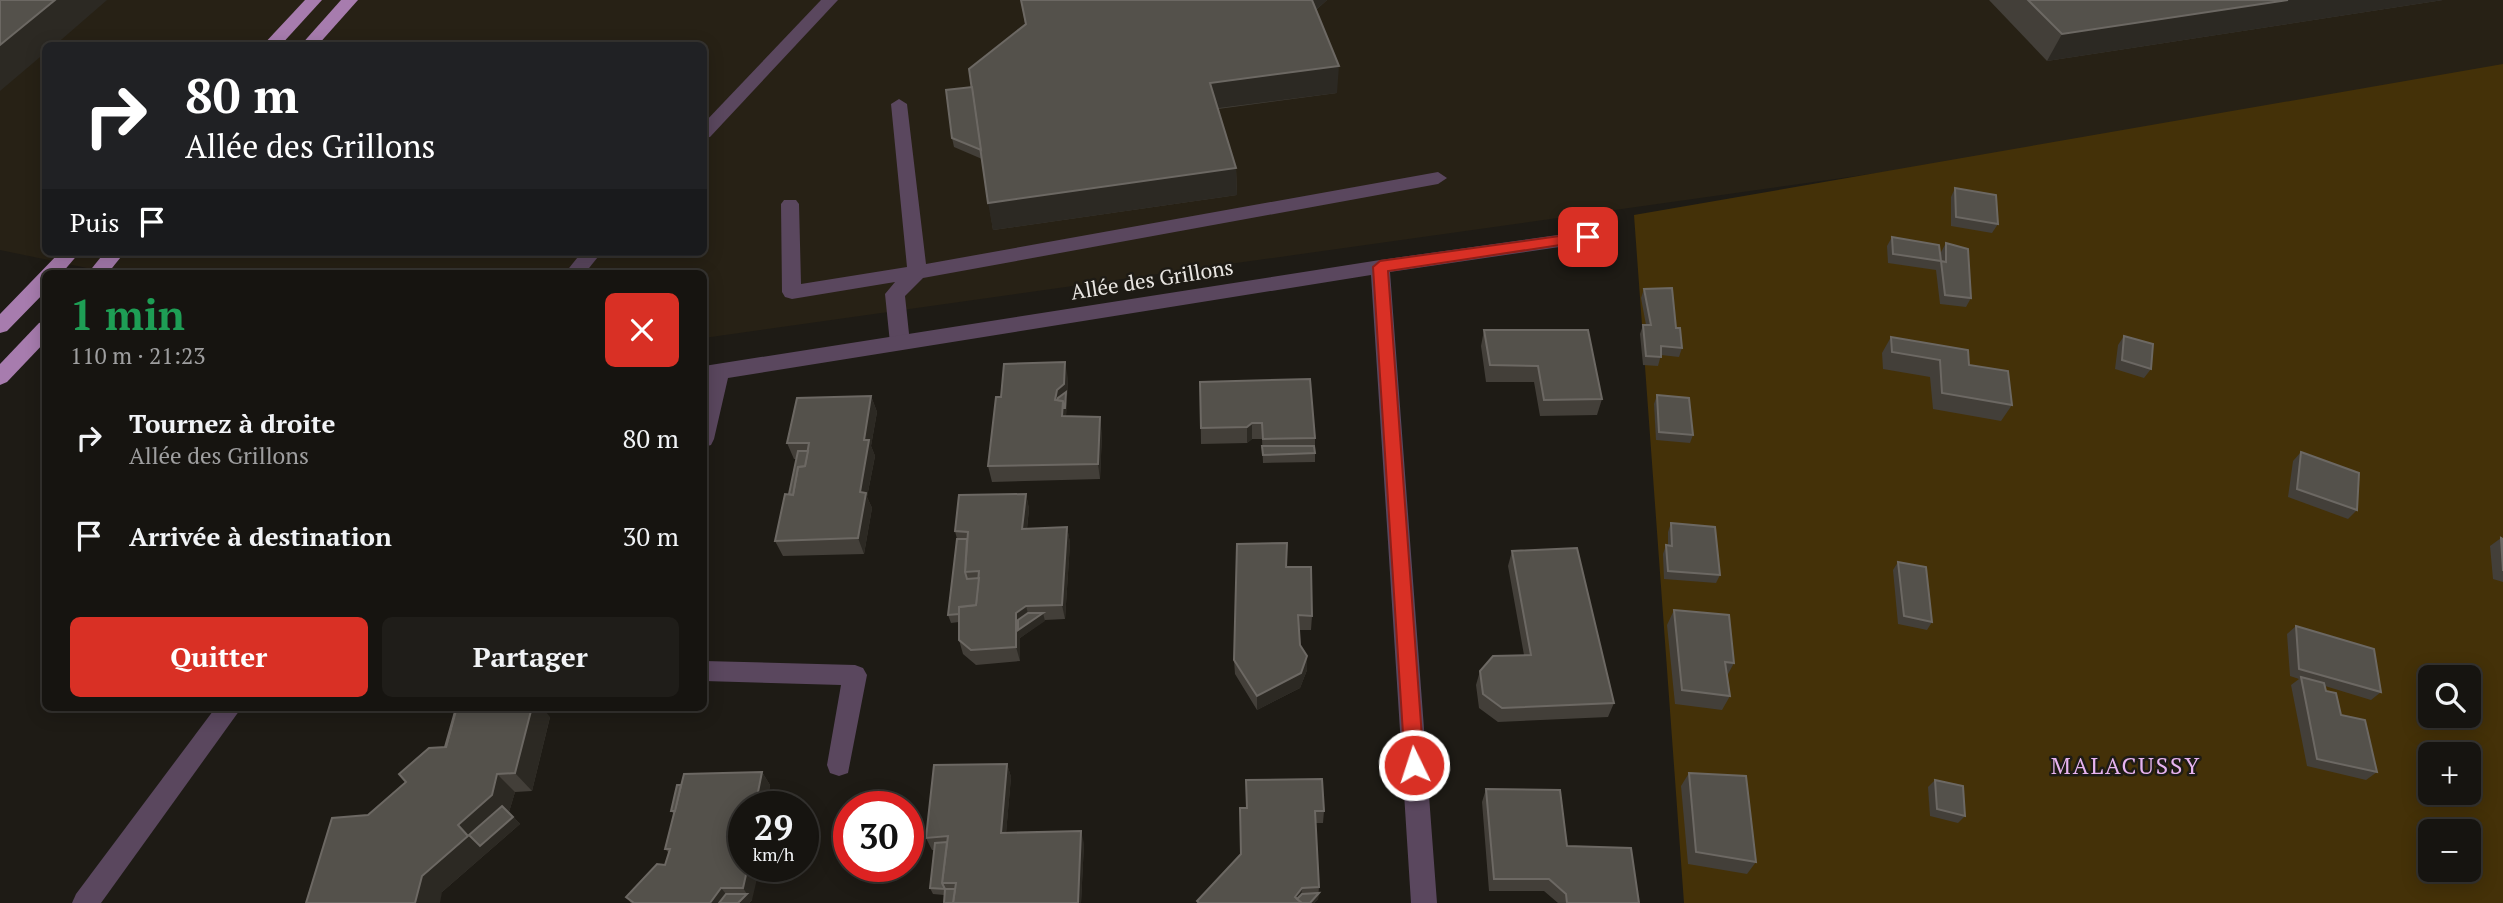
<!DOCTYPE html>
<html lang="fr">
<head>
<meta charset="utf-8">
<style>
  :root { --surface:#161410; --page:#1f1d19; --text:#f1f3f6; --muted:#9e9e9f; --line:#353330; --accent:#d93025 }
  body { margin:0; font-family:"PT Serif",serif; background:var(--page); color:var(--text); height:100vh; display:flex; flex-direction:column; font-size:26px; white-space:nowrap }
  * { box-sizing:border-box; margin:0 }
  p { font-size:23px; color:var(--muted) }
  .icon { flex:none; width:38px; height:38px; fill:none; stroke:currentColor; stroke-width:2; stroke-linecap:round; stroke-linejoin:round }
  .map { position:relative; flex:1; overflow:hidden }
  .side { position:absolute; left:42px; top:270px; width:665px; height:441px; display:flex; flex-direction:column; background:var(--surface); border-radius:10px; box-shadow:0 4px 18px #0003,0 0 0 2px var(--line) }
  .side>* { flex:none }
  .top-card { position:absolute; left:42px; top:42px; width:665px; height:214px; border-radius:10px; box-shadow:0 4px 18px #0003,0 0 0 2px var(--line); background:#202124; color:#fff; overflow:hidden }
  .fabs { position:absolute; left:2418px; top:665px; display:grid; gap:14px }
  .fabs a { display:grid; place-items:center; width:63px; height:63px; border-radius:10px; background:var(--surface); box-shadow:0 4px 18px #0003,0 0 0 2px var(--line); font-size:35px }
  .speed { position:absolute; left:728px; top:791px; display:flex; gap:14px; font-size:35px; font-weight:700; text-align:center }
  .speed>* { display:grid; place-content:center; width:91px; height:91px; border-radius:50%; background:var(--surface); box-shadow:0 4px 18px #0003,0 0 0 2px var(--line); line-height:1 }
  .speed small { font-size:18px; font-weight:400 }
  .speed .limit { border:10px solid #d22; background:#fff; color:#111 }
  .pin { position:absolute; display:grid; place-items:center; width:60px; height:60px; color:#fff; margin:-30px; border-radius:14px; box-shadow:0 4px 10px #0006 }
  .me { position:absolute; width:77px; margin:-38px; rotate:356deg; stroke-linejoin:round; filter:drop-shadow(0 0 5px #0008) }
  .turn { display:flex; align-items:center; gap:24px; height:147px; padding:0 28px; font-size:32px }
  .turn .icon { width:91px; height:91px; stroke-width:2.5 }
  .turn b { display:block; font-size:49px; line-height:60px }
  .then { display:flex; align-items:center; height:66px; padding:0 28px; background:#0003; gap:14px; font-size:26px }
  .round { display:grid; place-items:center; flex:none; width:74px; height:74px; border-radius:10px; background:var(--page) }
  .summary { display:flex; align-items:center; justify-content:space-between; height:119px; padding:0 28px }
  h1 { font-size:42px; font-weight:700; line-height:52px; color:#1e9e55 }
  .button { display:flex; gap:14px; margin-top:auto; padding:14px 28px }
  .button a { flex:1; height:80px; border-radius:10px; background:var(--accent); color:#fff; font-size:28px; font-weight:700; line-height:80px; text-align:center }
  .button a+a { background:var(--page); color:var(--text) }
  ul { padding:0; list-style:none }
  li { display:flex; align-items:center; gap:21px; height:98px; padding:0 28px }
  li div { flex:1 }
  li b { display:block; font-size:26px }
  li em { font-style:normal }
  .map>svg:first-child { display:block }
</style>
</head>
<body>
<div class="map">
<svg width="2503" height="903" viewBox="0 0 2503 903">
  <rect width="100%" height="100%" fill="#1e1b15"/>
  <path fill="#272115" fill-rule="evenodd" d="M 0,0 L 2503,0 L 2503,85 L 704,338 L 704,273 L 111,273 L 0,250 ZM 46,46 L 704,46 L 704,252 L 46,252 Z"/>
  <path fill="#443108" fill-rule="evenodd" d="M 2503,64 L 2503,903 L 1684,903 L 1634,215 ZM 2431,677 L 2469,677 L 2469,716 L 2431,716 ZM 2431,754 L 2469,754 L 2469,793 L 2431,793 ZM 2431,831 L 2469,831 L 2469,870 L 2431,870 Z"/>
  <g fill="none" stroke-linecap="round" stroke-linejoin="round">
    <polygon fill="#5a475e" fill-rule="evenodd" points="899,99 907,104 926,264 1438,172 1447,178 1438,184 923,278 905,296 910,343 907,348 900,350 893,348 890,343 885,294 895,282 792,299 785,297 782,292 781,204 784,200 796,200 799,204 801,284 907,267 891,104"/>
    <g fill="#5a475e" fill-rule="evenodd">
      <polygon points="1607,228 1614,229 1616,234 1614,239 1390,272 1437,903 1411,903 1371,275 728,378 714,439 711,445 704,447 704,398 708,381 704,381 704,366 1380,260"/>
      <polygon points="704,661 855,665 863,668 867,675 848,773 839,776 830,773 827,765 841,685 704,681"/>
    </g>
    <g fill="#5a475e" fill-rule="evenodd">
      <polygon points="821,0 838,0 710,137 704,138 704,123"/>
      <polygon points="582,252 602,252 585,273 565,273"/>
      <polygon points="216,707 242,707 101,903 72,903 76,894"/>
    </g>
    <g fill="#a77cae" fill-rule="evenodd">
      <polygon points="305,0 322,0 280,46 262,46"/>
      <polygon points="341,0 358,0 317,46 300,46"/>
      <polygon points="60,252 80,252 62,273 46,273 46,291 7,331 0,333 0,314"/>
      <polygon points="105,252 125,252 108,273 88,273"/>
      <polygon points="46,321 46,341 7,382 0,385 0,364 39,323"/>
    </g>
  </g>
  <g fill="#433f39">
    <polygon points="1021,0 1327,0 1316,10 1337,93 1218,109 1236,168 1237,195 993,230 982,159 954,147 952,138 972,87 1025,24"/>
    <polygon points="1989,0 2443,0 2047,61"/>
    <polygon points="1955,188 1998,224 1992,233 1951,226 1951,197"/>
    <polygon points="1892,237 1941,261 1941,252 1946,243 1971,298 1966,307 1940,304 1936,270 1888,263 1887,246"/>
    <polygon points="1644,289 1676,328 1682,348 1679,357 1661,355 1658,366 1643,365 1640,334 1643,325 1646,325 1641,298"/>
    <polygon points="1484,330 1602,399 1597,415 1540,416 1534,382 1486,382 1481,346"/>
    <polygon points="2124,336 2151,369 2144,378 2115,369 2118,345"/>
    <polygon points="1891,337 1969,365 2012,405 2001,421 1933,409 1930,377 1883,369 1882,353"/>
    <polygon points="1068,378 1066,416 1102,433 1100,479 992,482 988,466 1001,397"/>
    <polygon points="1200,382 1315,438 1315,462 1263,463 1262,439 1252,439 1247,443 1201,444"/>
    <polygon points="1657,395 1693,435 1690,443 1656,440 1654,404"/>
    <polygon points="871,396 877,412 871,446 875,456 867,497 872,508 864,554 783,556 775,541 789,494 797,459 794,459 787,443"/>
    <polygon points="2301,452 2357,510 2348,519 2288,497 2293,461"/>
    <polygon points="1026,494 1029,509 1027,529 1067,527 1070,543 1065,619 1045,620 1020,638 1020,661 976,665 963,654 959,640 959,622 951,623 948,615 957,539 955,531"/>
    <polygon points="1671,523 1720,575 1716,583 1664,579 1663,554 1666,545 1668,545 1668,532"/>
    <polygon points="2501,538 2503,539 2503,582 2493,579 2490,546"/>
    <polygon points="1512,551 1614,703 1608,717 1498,722 1479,708 1476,685 1480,671 1524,655 1508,566"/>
    <polygon points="1898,562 1932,622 1927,630 1898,624 1893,570"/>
    <polygon points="1286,567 1312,616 1311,630 1299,630 1300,645 1307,670 1300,688 1257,710 1235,674 1234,660"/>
    <polygon points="1674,610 1734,663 1727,676 1730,696 1722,710 1675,704 1667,625"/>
    <polygon points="2296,626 2381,692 2371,700 2325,686 2326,691 2377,772 2366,780 2307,766 2291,685 2299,679 2290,676 2287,634"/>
    <polygon points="550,717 532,791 515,792 509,812 520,824 442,892 368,815 406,782 445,747"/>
    <polygon points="1007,764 1011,777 1006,833 1084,843 1081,903 944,903 944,895 933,894 930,888 934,850 932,850 926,838"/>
    <polygon points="762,772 770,785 766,807 744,807 752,900 749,903 631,903 626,897 665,865 669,853 665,849 674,814 671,811"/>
    <polygon points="1689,773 1756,862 1747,874 1688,864 1681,786"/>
    <polygon points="1935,780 1965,816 1958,823 1930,816 1928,787"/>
    <polygon points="1486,789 1567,846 1639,903 1558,903 1544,891 1489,891 1482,802"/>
    <polygon points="1240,808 1324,811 1323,823 1316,823 1319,887 1318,899 1314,903 1197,903 1197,901 1241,854"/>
  </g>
  <g fill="#2c2923">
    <polygon points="55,0 107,0 54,46 46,46 46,52 0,91 0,45"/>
    <polygon points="1308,0 1327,0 1307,18"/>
    <polygon points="2288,0 2443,0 2047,61 2062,34"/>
    <polygon points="1339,66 1337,93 1211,109 1210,83"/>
    <polygon points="1236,168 1237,195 993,230 988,203"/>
    <polygon points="1065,362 1068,378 1066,417 1064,403 1066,417 1065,432 1055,400 1057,390"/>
    <polygon points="871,396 877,412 871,446 875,456 867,497 872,508 864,554 858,538 860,492 864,440"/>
    <polygon points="1100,417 1102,433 1100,479 1098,464"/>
    <polygon points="1252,423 1252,439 1247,443 1247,427"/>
    <polygon points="1026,494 1029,509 1025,544 1022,529"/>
    <polygon points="1067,527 1070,543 1065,619 1062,605"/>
    <polygon points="1026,606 1030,621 1043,613 1045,621 1020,638 1020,661 1016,647 1016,613"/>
    <polygon points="1307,656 1307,670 1300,688 1257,710 1257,696"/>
    <polygon points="532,707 542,707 550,717 532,791 515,773"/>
    <polygon points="1007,764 1011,777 1005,845 1001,833"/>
    <polygon points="762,772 770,785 766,807 755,807"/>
    <polygon points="497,774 515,792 509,812 520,824 442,892 440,903 415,903 422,876 458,825"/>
    <polygon points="1081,831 1084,843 1081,903 1078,903"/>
    <polygon points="748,866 760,866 752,900 749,903 738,903 747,894 743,888"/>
    <polygon points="721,888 731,900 729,903 710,903"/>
    <polygon points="1302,888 1301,900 1298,903 1295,897"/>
    <polygon points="1319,893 1318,899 1314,903 1310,903"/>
  </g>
  <g fill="#54514b" stroke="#6c6863" stroke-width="2">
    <polygon points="0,0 55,0 0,45"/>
    <polygon points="1021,0 1312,0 1339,66 1210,83 1236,168 988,203 969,69 1026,24"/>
    <polygon points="2028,0 2288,0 2062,34"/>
    <polygon points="972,87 981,150 952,138 946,90"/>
    <polygon points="1955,188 1996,195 1998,224 1956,217"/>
    <polygon points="1892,237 1939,245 1941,261 1893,254"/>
    <polygon points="1946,243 1968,249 1971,298 1945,295 1941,261 1946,262"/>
    <polygon points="1672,288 1676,328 1680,328 1682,348 1661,346 1661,357 1646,356 1643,325 1651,325 1644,289"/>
    <polygon points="1484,330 1588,330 1602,399 1544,400 1538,366 1490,365"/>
    <polygon points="2124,336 2153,344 2151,369 2122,360"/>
    <polygon points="1891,337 1968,350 1969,365 2008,371 2012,405 1942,393 1940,360 1892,352"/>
    <polygon points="1065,362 1064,384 1057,390 1055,400 1063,401 1062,416 1100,417 1098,464 988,466 996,397 1001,397 1004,364"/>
    <polygon points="1310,379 1315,438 1263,439 1262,423 1252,423 1247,427 1201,428 1200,382"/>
    <polygon points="1066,392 1065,408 1064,408 1063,401 1057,400 1058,398"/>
    <polygon points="1657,395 1689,398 1693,435 1659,432"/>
    <polygon points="871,396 864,440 869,440 860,492 866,493 858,538 775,541 785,494 793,495 798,467 805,466 809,443 787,443 797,398"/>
    <polygon points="1262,446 1314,446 1315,453 1263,455"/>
    <polygon points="798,451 808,451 805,466 798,467 793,495 789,494"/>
    <polygon points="2301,452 2359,473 2357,510 2297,489"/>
    <polygon points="1026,494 1022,529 1067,527 1062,605 1026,606 1016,613 1016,647 971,650 959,640 959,607 976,605 979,571 965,572 968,532 955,531 959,495"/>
    <polygon points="1671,523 1715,527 1720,575 1668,571 1666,545 1672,546"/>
    <polygon points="2501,538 2503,539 2503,571"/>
    <polygon points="957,539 967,539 965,572 967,579 979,578 976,605 959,607 959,614 948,615"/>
    <polygon points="1287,543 1286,567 1311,567 1312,616 1298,615 1300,645 1307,656 1301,673 1257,696 1234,660 1237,544"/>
    <polygon points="1577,548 1614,703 1502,708 1483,694 1480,671 1493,656 1531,655 1512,551"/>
    <polygon points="1898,562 1926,567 1932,622 1904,616"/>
    <polygon points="1674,610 1729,615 1734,663 1725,662 1730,696 1682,690"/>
    <polygon points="1028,613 1043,613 1018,630 1018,620"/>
    <polygon points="2296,626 2374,649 2381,692 2299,669"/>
    <polygon points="2301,677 2324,683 2326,691 2336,693 2341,715 2365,720 2377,772 2317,759"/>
    <polygon points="457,707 532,707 515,773 497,774 492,795 458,825 468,836 422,876 415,903 306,903 332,818 368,815 406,782 399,774 429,748 446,747"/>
    <polygon points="456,708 446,747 445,747"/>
    <polygon points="1007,764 1001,833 1081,831 1078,903 953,903 956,883 942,883 948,836 926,838 934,765"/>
    <polygon points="762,772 755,807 744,807 744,866 748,866 743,888 721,888 710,903 634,903 626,897 657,864 665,865 670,849 665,849 684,774"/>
    <polygon points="1689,773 1746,776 1756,862 1696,852"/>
    <polygon points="1322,779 1324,811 1315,811 1319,887 1302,888 1295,897 1302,903 1199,903 1197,901 1241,854 1240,808 1247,808 1246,780"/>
    <polygon points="1935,780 1963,786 1965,816 1937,809"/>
    <polygon points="677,785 681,785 675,811 671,811"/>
    <polygon points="1486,789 1560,790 1567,846 1631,848 1639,903 1567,903 1566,894 1549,879 1494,879"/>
    <polygon points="502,806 513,817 480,846 469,835"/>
    <polygon points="947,842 942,883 945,889 930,888 935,843"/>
    <polygon points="945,889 955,889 953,903 944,903"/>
    <polygon points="1319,893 1310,903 1302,903 1297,899 1302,894"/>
    <polygon points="726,894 747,894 738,903 719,903"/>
  </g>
  <polygon fill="#d93025" stroke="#8d1f18" stroke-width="2" points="1588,232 1593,234 1593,240 1388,271 1424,765 1421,771 1414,773 1408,771 1405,765 1373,267 1380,261"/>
  <g text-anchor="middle" stroke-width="5" stroke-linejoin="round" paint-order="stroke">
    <g font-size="21" fill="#e9e6e2" stroke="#1e1b15">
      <text transform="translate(1152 280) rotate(-9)" y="7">Allée des Grillons</text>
    </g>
    <g font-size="23" letter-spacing="2" fill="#e7b3f0" stroke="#1e1b15">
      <text x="2126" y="774">MALACUSSY</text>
    </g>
  </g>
</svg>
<div class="fabs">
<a><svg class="icon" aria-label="search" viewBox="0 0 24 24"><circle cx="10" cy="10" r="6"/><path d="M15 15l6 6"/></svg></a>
<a>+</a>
<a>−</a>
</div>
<div class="speed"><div>29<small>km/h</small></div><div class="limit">30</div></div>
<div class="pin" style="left:1588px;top:237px;background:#d93025"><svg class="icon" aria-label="arrive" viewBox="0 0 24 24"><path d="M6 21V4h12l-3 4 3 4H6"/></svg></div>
<svg class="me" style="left:1414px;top:765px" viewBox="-20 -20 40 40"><circle r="17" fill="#d93025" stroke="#fff" stroke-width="3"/><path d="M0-11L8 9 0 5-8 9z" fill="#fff"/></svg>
<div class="top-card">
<div class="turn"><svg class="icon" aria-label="right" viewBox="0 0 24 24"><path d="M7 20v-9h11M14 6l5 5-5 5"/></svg><div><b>80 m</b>Allée des Grillons</div></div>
<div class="then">Puis<svg class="icon" aria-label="arrive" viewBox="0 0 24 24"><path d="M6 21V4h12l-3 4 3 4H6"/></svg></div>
</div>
<section class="side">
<div class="summary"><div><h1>1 min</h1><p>110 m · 21:23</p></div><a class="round" style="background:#d93025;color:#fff"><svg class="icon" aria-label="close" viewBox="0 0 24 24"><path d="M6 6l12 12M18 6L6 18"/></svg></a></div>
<ul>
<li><svg class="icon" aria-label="right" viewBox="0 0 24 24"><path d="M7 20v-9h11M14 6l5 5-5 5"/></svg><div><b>Tournez à droite</b><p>Allée des Grillons</p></div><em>80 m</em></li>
<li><svg class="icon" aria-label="arrive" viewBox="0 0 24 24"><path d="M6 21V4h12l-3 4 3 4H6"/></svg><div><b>Arrivée à destination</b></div><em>30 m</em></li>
</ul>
<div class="button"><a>Quitter</a><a>Partager</a></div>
</section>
</div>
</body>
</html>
